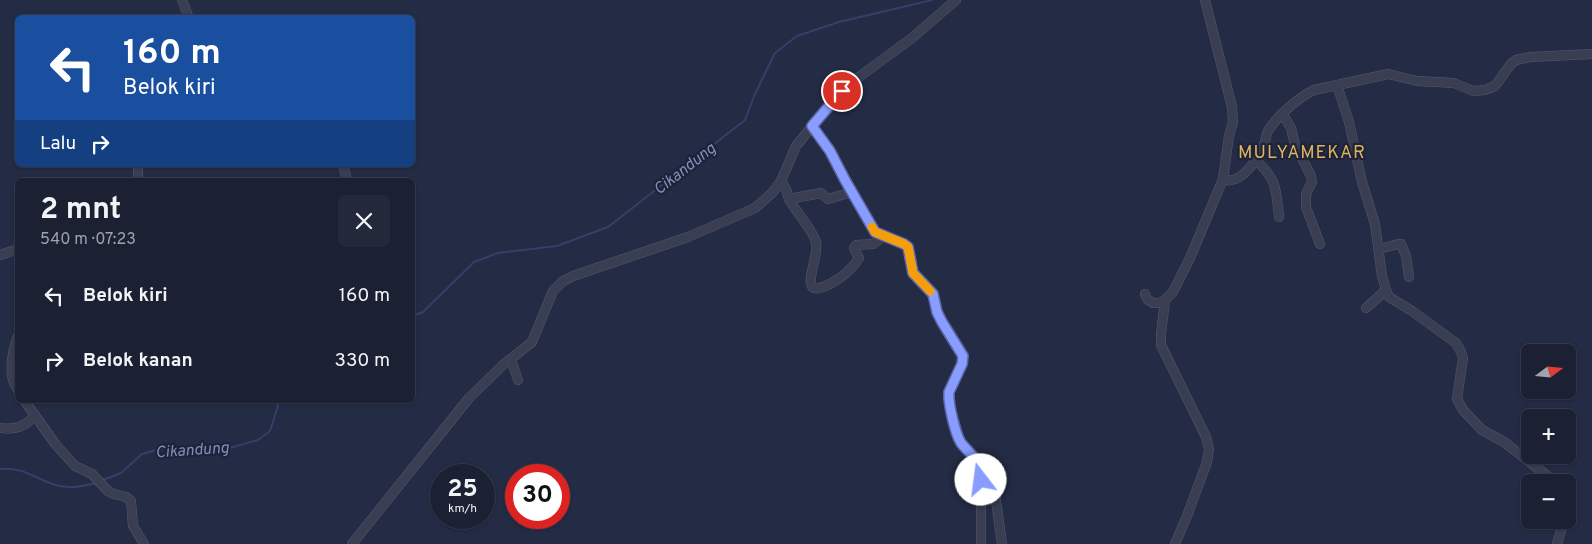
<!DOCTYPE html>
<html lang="id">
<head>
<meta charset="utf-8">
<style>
  :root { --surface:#1b2033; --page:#24283b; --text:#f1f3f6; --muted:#a0a3ac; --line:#393e4e }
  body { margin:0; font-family:Overpass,sans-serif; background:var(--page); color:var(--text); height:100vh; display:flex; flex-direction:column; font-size:19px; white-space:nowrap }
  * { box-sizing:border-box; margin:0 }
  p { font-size:16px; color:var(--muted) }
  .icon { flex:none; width:28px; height:28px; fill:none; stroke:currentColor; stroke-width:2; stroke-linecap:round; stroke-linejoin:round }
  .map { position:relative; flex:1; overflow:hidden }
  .details { position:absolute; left:15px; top:178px; width:400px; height:225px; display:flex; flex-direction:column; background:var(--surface); border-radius:8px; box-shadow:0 1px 4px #0004,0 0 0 1px var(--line) }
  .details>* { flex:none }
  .hud { position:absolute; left:15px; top:15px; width:400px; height:152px; border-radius:8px; box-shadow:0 1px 4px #0004,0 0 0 1px var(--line); background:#1a4fa0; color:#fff; overflow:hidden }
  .needle { width:32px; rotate:74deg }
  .controls { position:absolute; left:1521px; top:344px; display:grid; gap:10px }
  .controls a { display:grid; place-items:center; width:55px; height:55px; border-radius:8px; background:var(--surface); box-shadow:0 1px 4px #0004,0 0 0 1px var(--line); font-size:25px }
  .speed { position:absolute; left:430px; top:464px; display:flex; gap:10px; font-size:25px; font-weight:700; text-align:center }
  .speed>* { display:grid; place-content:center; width:65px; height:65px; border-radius:50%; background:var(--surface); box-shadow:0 1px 4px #0004,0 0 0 1px var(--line); line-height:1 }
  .speed small { font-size:12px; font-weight:400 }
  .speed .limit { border:8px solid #d22; background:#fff; color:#111 }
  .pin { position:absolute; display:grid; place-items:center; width:42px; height:42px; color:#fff; margin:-21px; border:2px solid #fff; border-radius:50%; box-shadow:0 1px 5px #0007 }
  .me { position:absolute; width:55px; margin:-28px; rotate:345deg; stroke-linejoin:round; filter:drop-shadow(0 0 4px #0008) }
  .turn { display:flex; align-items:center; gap:18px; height:105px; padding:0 25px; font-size:22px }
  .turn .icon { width:65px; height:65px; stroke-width:2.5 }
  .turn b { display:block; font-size:35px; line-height:42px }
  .then { display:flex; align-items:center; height:48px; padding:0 25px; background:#0003; gap:10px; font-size:19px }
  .round { display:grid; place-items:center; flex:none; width:52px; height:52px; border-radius:8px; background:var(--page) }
  .summary { display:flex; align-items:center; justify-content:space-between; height:85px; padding:0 25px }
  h1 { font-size:30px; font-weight:700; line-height:38px }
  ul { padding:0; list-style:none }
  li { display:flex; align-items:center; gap:15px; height:65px; padding:0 25px }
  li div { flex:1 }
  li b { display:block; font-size:19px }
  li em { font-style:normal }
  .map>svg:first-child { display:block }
</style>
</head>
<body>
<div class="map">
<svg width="1592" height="544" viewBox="0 0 1592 544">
  <rect width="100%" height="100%" fill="#242b44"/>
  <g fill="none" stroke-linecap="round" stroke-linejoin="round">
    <g stroke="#353f6a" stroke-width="2">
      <polyline points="412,316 423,312 474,262 498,253 557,246 608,227 745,120 755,94 775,53 797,36 839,22 932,0"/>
      <path d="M 0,469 C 28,466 43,486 68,487 C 78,488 86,485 96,483"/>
      <polyline points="103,480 121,473 142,454 156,450 180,447 226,449 258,440 270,431 278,406 275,400"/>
    </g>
    <g stroke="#54596d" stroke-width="10">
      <g id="minor">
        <polyline points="182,0 189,18"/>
        <polyline points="1337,85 1349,122 1362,182 1375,224 1382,276 1386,290 1389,297 1412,311 1456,343 1461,352 1463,358 1457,399 1463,410 1482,430 1504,442 1550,478 1553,482"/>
        <polyline points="1283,115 1291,128 1295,145 1311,176 1312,182 1306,194 1306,207 1320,244"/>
        <polyline points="812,126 830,151 845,180 875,232 904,244 908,247 913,273 933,294 937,312 942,322 963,356 962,364 949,392 949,402 960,441 986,471 994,486 1002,544"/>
        <path d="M 1255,159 C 1277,180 1276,188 1279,217"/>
        <polyline points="138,165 138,180"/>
        <polyline points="343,165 347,180"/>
        <path d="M 1223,179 C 1241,187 1260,156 1265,142 C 1266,138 1266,134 1268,131 C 1277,116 1299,97 1314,90 L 1388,74 L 1417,81 L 1454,83 L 1473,91 L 1485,90 L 1495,86 L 1511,64 L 1516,60 L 1530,57 L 1592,54"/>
        <polyline points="781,181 786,189 789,199 821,193 828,199 852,192"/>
        <path d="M 789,199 C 795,211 813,230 816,242 C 820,260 794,302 830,284 C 841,278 853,268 859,258 L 854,248 L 856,245 L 873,244 L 884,236"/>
        <polyline points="1379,249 1398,244 1401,244 1406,256 1409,277"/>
        <polyline points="0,255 18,249"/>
        <polyline points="1145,294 1147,299 1153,303 1158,303 1165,300 1173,292 1190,258 1223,179 1229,136 1233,122 1232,107 1205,0"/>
        <polyline points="1165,300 1161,334 1161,345 1206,437 1209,449 1207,462 1187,516 1175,544"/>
        <polyline points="1366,308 1386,290"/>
        <path d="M 18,336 C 12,352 7,376 18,390"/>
        <polyline points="511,359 518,380"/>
        <polyline points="24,400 56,445 75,466 92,474 108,491 114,494 126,497 131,501 133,526 144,544"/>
        <path d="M 0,428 C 16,430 25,427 35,415"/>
        <polyline points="981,464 981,544"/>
        <polyline points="352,544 469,398 503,365 532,342 553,291 563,281 573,276 688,237 755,208 772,193 781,181 796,146 835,98 848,85 912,38 956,0"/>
        <polyline points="1557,544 1564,520"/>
      </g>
    </g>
    <use href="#minor" stroke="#393e53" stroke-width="9"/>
  </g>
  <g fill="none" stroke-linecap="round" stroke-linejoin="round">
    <g stroke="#5965a6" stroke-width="12">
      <path id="route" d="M 842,91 L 812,126 L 830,151 L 845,180 L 875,232 L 904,244 L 908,247 L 913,273 L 933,294 L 937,312 L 942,322 L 963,356 L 962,364 L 949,392 C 948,404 955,433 961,443 C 967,450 974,457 980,464 L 981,480"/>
    </g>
    <use href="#route" stroke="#899cff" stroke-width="9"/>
    <polyline stroke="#f59e0b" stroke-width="9" points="872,227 875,232 904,244 908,247 913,273 930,291"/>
  </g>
  <g text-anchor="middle" stroke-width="4.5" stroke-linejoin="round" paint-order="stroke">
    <g font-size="16" font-style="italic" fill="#838eba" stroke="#1e2339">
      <text transform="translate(684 168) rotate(-38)" y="6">Cikandung</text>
      <text transform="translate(192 449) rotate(-4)" y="6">Cikandung</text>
    </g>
    <g font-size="18" letter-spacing="1" fill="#deb460" stroke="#1e2339">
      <text x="1302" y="158">MULYAMEKAR</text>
    </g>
  </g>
</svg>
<div class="controls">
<a><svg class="needle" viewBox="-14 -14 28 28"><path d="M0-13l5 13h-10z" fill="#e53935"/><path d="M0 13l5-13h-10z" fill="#a0a3ac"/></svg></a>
<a>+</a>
<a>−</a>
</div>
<div class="speed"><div>25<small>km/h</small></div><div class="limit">30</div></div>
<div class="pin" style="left:842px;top:91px;background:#d93025"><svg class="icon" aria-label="arrive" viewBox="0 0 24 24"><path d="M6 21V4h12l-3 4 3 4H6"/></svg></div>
<svg class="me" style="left:981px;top:480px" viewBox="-20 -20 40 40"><circle r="19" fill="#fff"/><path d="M0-13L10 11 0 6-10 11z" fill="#899cff"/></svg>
<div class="hud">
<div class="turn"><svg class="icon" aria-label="left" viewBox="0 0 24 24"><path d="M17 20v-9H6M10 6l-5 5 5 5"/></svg><div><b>160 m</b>Belok kiri</div></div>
<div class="then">Lalu<svg class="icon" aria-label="right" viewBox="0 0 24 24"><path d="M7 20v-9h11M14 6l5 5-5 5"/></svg></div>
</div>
<section class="details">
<div class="summary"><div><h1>2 mnt</h1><p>540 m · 07:23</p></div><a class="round"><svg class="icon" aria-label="close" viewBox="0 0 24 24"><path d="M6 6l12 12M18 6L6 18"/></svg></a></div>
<ul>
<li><svg class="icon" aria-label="left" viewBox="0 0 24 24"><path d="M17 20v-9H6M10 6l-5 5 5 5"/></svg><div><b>Belok kiri</b></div><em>160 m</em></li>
<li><svg class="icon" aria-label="right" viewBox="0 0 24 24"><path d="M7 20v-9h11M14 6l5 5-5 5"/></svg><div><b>Belok kanan</b></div><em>330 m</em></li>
</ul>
</section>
</div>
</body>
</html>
